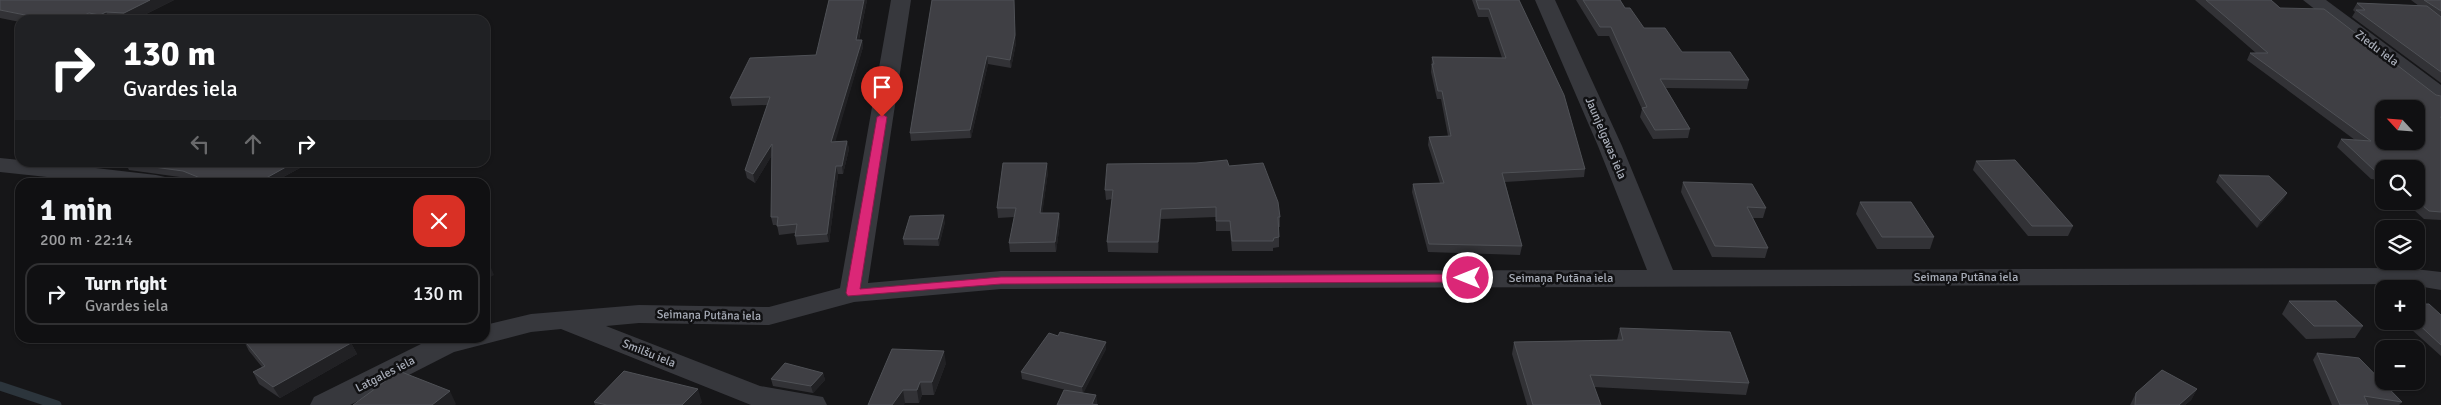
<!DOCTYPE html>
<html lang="en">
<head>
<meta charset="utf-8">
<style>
  :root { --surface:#101012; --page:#19191b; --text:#f1f3f6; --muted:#9c9d9f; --line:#303032 }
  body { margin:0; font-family:Signika,sans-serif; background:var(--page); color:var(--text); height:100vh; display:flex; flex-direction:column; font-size:19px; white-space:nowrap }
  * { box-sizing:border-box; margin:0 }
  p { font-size:16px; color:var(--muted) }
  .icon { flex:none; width:28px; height:28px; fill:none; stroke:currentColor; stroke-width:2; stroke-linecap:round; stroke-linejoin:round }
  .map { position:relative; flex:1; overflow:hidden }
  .sheet { position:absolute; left:15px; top:178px; width:475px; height:165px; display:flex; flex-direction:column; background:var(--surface); border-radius:15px; box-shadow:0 1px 4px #0004,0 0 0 1px var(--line) }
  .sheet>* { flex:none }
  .guide { position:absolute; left:15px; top:15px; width:475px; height:152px; border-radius:15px; box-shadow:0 1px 4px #0004,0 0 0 1px var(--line); background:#202124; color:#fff; overflow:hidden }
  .needle { width:32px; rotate:296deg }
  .fabs { position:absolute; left:2375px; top:100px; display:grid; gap:10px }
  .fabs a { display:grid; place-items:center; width:50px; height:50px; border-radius:10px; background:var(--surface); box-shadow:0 1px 4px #0004,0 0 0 1px var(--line); font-size:25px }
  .pin { position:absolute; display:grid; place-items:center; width:42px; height:42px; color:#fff; margin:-51px -21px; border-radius:50% 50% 50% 0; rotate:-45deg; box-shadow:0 0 5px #0007 }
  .pin .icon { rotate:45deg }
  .me { position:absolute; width:55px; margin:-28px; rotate:270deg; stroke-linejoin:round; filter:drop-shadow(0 0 4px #0008) }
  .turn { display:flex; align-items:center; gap:18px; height:105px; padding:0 25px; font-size:22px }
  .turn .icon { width:65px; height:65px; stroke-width:2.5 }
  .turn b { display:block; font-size:35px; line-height:42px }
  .lanes { display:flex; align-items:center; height:48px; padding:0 25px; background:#0003; justify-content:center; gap:25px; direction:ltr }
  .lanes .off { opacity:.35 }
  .round { display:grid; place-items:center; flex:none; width:52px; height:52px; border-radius:15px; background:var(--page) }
  .head { display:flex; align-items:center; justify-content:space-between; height:85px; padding:0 25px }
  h1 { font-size:30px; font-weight:800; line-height:38px }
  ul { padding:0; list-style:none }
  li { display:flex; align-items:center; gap:15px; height:62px; margin:0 10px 8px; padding:0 15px; border:2px solid var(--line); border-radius:15px }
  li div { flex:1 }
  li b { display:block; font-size:19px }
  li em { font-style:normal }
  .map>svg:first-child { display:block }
</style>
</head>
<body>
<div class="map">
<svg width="2441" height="405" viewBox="0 0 2441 405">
  <rect width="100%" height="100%" fill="#161618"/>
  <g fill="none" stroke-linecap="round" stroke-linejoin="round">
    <polyline stroke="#2c353c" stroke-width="9" points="0,386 57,405"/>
    <g fill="#37383d" fill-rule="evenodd">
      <polygon points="891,0 911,0 868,283 1001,271 1647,270 1598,146 1535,0 1555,0 1622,146 1673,270 2406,268 2441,272 2441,290 2406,284 1001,289 854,302 769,325 639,323 606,326 760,386 823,397 827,405 751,405 561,329 531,332 454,352 350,405 310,405 314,397 425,342 422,338 485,338 485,325 531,314 639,305 769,307 840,288"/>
      <polygon points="2303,0 2326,0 2441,85 2441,103 2433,101"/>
      <polygon points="0,158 20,160 20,162 44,162 156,175 165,177 168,182 94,182 0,172"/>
    </g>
  </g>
  <g fill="#323236">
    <polygon points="0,0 174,0 134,20 20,20 20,22 0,18"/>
    <polygon points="829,0 867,0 859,40 862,40 863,47 835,141 847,141 849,149 843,174 838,174 829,242 797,245 795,236 795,233 779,235 777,225 773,225 771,217 772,155 755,183 747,178 745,170 767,105 732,106 730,98 816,55"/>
    <polygon points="932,0 1016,43 1011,68 988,64 971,138 911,141 910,133"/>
    <polygon points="1472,0 1519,0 1585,169 1584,177 1505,182 1522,246 1520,255 1428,252 1412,192 1413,184 1440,183 1428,145 1429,137 1448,136 1441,99 1437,99 1431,72 1432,57 1502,58 1488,17 1478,17"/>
    <polygon points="1576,0 1620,0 1625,8 1644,28 1682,52 1749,80 1747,89 1666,88 1690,129 1688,138 1653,139 1640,117 1642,109 1609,36 1598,36"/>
    <polygon points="2195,0 2271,0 2280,8 2436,95 2441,96 2441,220 2424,219 2404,201 2416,201 2416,169 2384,169 2384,184 2379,180 2371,179 2337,147 2341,139 2355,140 2247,60 2250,53 2256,53"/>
    <polygon points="2411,0 2441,0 2441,83 2352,17 2355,12 2353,10 2357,3 2419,6"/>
    <polygon points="1976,161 2073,226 2068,236 2028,236 1973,170"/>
    <polygon points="84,162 311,162 274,182 198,182 187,178 129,170 127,166"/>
    <polygon points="1229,166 1280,217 1280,227 1279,227 1279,247 1273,248 1273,251 1232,251 1230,231 1216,231 1216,217 1161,219 1158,253 1108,252 1107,242 1112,199 1106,200 1105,190"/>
    <polygon points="1048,172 1042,213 1059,213 1060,223 1056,252 1010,252 1009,243 1014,217 998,218 997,208"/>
    <polygon points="2219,175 2287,193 2283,200 2257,228 2216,182"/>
    <polygon points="1683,182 1766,208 1763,218 1753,218 1768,248 1765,258 1712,257 1681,192"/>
    <polygon points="1860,202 1934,237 1930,249 1877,249 1856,214"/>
    <polygon points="945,222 939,246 904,245 903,239"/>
    <polygon points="2289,301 2363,326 2355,338 2306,339 2282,314"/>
    <polygon points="2441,315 2441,356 2402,321 2416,321"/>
    <polygon points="1620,328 1749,383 1746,395 1594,387 1601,405 1527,405 1512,354 1514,342 1617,340"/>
    <polygon points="243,339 351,343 357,354 280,398 259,384 253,372 262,367 249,351"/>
    <polygon points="1106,349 1083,393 1096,395 1097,405 1066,390 1022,379 1021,372"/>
    <polygon points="2317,353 2402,402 2399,405 2332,405 2313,360"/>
    <polygon points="946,363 934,395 922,395 919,403 905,403 868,405"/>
    <polygon points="823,373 825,380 813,393 773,386 771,379"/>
    <polygon points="2197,389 2191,400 2185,405 2130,405 2136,393"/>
    <polygon points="594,402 702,402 699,405 595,405"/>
  </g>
  <g fill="#212124">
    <polygon points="150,0 174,0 134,20 127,20 124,13"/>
    <polygon points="864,0 867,0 857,48 856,40"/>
    <polygon points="1014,0 1016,43 1011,68 1010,60"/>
    <polygon points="106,12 110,20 103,20 100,15"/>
    <polygon points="89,13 93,20 74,20"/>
    <polygon points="862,40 863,47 833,150 831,142"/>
    <polygon points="987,56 988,64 971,138 970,130"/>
    <polygon points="847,141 849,149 843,174 842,166"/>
    <polygon points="772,144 774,152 755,183 753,174"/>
    <polygon points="295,162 311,162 274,182 259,182"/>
    <polygon points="1047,163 1048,172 1041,223 1040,213"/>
    <polygon points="836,166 838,174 829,242 827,234"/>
    <polygon points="2287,193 2283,200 2257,228 2261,221"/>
    <polygon points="1161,209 1161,219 1158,253 1158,242"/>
    <polygon points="1059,213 1060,223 1056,252 1055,242"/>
    <polygon points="944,215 945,222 939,246 938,239"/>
    <polygon points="491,268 494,275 485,280 485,272"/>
    <polygon points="1106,342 1106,349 1083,394 1082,387"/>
    <polygon points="351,343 357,354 280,398 273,387"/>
    <polygon points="944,351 946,363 934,395 932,382"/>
    <polygon points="823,373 825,380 813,393 811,386"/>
    <polygon points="920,382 922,395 919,403 917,390"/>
    <polygon points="698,389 702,402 699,405 682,405"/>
    <polygon points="2197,389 2191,400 2185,405 2179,405"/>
    <polygon points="903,390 905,403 904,405 892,405"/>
    <polygon points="450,391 456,404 455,405 432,405"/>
    <polygon points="1096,395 1097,405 1092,404"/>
  </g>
  <g fill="#3f3f44" stroke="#4f5156" fill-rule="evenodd">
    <polygon points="0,0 150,0 124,13 106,12 100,15 89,13 74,20 50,20 0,10"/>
    <polygon points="829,0 864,0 856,40 862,40 831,142 847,141 842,166 836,166 827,234 795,236 797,224 777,226 778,217 771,217 772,144 753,174 745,170 770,97 730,98 750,58 816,55"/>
    <polygon points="932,0 1014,0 1015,35 1010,60 987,56 970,130 910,133"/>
    <polygon points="1476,0 1519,0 1564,95 1585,169 1502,173 1522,246 1429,244 1413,184 1444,183 1429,137 1451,136 1442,91 1438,91 1432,64 1434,64 1432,57 1506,58 1489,9 1479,9"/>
    <polygon points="1583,0 1620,0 1625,8 1630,8 1644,28 1665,28 1682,52 1730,52 1749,80 1660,79 1690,129 1655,130 1642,108 1647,107 1611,27 1600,27"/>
    <path d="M 2206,0 L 2271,0 L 2280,8 L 2324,9 L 2436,95 L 2441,96 L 2441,117 L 2440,117 L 2441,118 L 2441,212 L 2429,211 L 2416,200 L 2416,169 L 2384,169 L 2384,172 L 2375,171 L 2341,139 L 2371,141 L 2250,53 L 2268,53 ZM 2384,109 L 2416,109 L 2416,141 L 2384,141 Z"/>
    <polygon points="2424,0 2441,0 2441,11"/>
    <polygon points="2357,3 2427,6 2441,17 2441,72 2356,10 2365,10"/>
    <polygon points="1227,160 1229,166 1263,163 1278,202 1280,217 1278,217 1279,237 1274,238 1273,241 1232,241 1230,221 1216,221 1216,207 1161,209 1158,242 1107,242 1113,190 1105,190 1107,164 1196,163"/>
    <polygon points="2015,160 2073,226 2032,226 1976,161"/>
    <polygon points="127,162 295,162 259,182 210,182 183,171 125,163"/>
    <polygon points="1003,163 1047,163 1040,213 1059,213 1055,242 1009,243 1016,208 997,208"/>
    <polygon points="2219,175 2269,176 2287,193 2261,221"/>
    <polygon points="1683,182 1752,184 1766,208 1747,207 1768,248 1715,246"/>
    <polygon points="1860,202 1911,202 1934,237 1882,237"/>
    <polygon points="944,215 938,239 903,239 910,216"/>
    <polygon points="485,265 491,268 485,272"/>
    <polygon points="2289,301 2336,301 2363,326 2314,326"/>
    <polygon points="2416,304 2429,304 2441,315 2441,345 2415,321 2416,321"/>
    <polygon points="1620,328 1730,332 1749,383 1590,375 1601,405 1533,405 1514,342 1623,340"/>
    <polygon points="1060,332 1106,342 1082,387 1021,372 1049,333 1058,336"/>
    <polygon points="246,338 343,338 351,343 273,387 253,372 265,366 243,339"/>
    <polygon points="892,349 944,351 932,382 920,382 917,390 903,390 892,405 868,405"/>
    <polygon points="2317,353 2359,358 2402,402 2364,396 2368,405 2340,405"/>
    <polygon points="785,363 823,373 811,386 771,379"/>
    <polygon points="2162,370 2197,389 2179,405 2135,405 2136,393"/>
    <polygon points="399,371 450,391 432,405 353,405"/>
    <polygon points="624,371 698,389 682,405 607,405 594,402"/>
    <polygon points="1064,390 1096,395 1092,404 1098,405 1057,405"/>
  </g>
  <polygon fill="#db2777" stroke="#8e194d" points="882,114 887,117 860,289 1001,277 1468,274 1474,278 1468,282 1001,284 848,296 846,293 877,117"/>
  <g text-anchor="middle" stroke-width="5" stroke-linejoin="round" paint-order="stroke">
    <g font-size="12" fill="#a8adb8" stroke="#111113">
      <text transform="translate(2377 48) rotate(37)" y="4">Ziedu iela</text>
      <text transform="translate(1606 138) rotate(67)" y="4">Jaunjelgavas iela</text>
      <text x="1966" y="281">Seimaņa Putāna iela</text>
      <text x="1561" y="282">Seimaņa Putāna iela</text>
      <text transform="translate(709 315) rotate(1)" y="4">Seimaņa Putāna iela</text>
      <text transform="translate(649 353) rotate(22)" y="4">Smilšu iela</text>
      <text transform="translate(385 374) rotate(-27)" y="4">Latgales iela</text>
    </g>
  </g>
</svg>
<div class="fabs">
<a><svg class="needle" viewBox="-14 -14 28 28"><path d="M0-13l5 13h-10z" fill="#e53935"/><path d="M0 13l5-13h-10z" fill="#9c9d9f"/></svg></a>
<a><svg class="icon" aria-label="search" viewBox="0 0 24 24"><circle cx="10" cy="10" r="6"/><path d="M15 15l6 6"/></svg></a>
<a><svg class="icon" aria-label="layers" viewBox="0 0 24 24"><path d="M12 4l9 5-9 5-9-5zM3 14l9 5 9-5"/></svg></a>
<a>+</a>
<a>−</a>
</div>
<div class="pin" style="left:882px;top:117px;background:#d93025"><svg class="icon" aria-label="arrive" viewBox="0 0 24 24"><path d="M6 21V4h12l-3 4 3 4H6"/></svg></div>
<svg class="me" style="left:1468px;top:278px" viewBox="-20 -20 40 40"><circle r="17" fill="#db2777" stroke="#fff" stroke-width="3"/><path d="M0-11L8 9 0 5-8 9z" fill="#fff"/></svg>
<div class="guide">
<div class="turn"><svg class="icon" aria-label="right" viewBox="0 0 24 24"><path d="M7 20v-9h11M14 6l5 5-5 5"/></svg><div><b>130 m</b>Gvardes iela</div></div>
<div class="lanes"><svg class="icon off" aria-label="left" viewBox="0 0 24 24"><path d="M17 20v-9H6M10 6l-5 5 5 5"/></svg><svg class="icon off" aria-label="ahead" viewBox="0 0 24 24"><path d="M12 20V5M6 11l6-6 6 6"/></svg><svg class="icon" aria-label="right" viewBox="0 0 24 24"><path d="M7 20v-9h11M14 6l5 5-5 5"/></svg></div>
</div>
<section class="sheet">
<div class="head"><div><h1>1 min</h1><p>200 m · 22:14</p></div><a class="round" style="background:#d93025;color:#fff"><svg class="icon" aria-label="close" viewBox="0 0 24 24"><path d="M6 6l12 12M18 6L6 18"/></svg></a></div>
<ul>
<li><svg class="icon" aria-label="right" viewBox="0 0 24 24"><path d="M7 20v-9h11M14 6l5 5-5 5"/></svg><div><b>Turn right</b><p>Gvardes iela</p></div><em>130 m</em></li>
</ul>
</section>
</div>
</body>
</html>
